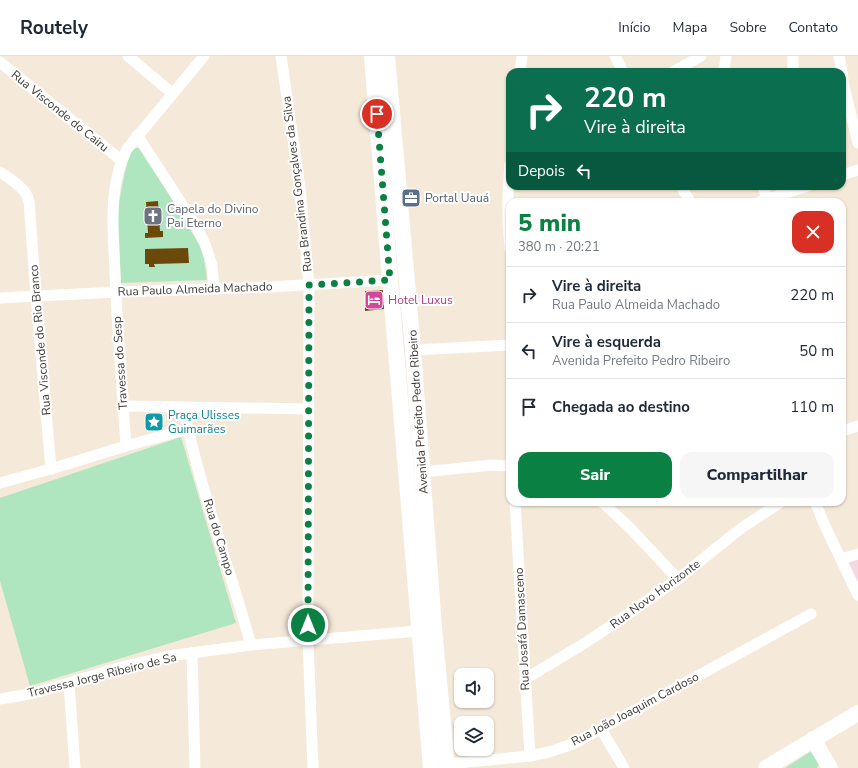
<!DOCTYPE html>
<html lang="pt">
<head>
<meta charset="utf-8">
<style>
  :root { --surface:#fff; --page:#f6f6f7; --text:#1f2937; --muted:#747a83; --line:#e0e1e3; --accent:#0b8043 }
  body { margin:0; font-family:"Nunito Sans",sans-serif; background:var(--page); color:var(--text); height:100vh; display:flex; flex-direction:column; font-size:15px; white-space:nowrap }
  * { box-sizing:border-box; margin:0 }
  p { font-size:13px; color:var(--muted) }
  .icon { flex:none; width:22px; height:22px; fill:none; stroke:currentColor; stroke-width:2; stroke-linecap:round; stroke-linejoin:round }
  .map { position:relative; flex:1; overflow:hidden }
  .drawer { position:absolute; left:506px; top:142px; width:340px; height:308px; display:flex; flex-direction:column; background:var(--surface); border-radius:12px; box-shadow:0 1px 3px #0004 }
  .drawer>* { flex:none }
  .banner { position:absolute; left:506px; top:12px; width:340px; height:122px; border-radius:12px; box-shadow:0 1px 3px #0004; background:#0b6e4f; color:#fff; overflow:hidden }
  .buttons { position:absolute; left:454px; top:612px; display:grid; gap:8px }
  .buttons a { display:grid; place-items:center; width:40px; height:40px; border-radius:8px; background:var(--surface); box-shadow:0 1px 3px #0004; font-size:20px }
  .pin { position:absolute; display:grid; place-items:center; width:34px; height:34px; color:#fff; margin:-17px; border:2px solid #fff; border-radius:50%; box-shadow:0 1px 4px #0007 }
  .me { position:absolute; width:44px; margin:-22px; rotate:0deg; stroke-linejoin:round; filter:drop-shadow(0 0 3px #0008) }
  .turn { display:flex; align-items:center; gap:14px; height:84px; padding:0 12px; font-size:18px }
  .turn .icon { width:52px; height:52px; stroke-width:2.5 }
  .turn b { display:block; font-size:28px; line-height:34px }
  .then { display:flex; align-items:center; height:38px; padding:0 12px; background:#0003; gap:8px; font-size:15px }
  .round { display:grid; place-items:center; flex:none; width:42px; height:42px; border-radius:12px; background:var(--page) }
  .summary { display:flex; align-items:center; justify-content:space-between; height:68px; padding:0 12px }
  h1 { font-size:24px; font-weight:800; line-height:30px; color:var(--accent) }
  .action { display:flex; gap:8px; margin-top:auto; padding:8px 12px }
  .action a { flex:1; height:46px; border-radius:12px; background:var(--accent); color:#fff; font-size:16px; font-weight:800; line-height:46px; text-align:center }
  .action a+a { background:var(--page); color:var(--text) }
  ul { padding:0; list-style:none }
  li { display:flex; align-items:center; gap:12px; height:56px; padding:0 12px; border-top:1px solid var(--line) }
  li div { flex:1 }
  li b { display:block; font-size:15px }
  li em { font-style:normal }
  header { display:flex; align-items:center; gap:24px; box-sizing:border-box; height:56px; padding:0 20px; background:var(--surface); border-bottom:1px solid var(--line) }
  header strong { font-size:19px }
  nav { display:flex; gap:22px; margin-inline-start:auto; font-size:14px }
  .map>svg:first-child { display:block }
</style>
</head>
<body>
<header>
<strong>Routely</strong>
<nav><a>Início</a><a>Mapa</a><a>Sobre</a><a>Contato</a></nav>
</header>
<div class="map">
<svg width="858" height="712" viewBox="0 0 858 712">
  <rect width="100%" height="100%" fill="#f5e9d9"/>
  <polygon fill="#f2d9e2" points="858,503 858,531 846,507"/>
  <g fill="#afe5bf">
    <path d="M 136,92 L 141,92 L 203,195 L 207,224 L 120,227 C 119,210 117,192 117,174 C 118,147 123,120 131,95 Z"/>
    <polygon points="181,381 236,567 30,630 0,525 0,442"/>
    <polygon points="810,696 813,697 820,704 817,712 785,712"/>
  </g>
  <g fill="#6b490a">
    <polygon points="158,145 160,175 163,175 163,181 145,182 145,177 148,177 146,146"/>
    <polygon points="188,192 189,207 154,208 155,211 149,211 149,208 145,208 145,193"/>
    <polygon points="383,234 384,253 365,255 365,235"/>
  </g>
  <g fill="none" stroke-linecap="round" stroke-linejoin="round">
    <g stroke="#fff" stroke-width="11">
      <polyline points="128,0 173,38"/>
      <polyline points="281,0 300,132 309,229 308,585 313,712"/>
      <polyline points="615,0 623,16"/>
      <polyline points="793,0 793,16"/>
      <polyline points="839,0 842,16"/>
      <polyline points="0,6 121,104"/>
      <polyline points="520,16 522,0"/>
      <polyline points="673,16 701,0"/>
      <polyline points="724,16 726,0"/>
      <polyline points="842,17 844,31 858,87"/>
      <polyline points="137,79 196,170 205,188 212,209 214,233"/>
      <path d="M 510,108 C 507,136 507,165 510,193"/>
      <path d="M 0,116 C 11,124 25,131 29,145 L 36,240 L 51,413 L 0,427"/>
      <polyline points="842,119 858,114"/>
      <polyline points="681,130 690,146"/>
      <polyline points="763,130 768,146"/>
      <polyline points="759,146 807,130"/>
      <polyline points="0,242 116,236 269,231 390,224"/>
      <polyline points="413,294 510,289"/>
      <polyline points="123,350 309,353"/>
      <path d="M 183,351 C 200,432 229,510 251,589"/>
      <polyline points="842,375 858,370"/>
      <path d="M 126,390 C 123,347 120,304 117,260 C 116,238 115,216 114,194 C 112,160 111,124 127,93 L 204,0"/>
      <polyline points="51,413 126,390 188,373"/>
      <polyline points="422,416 492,409 510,410"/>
      <polyline points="515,446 530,700"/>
      <polyline points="602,446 628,470 678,523"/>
      <polyline points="815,446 825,470 858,539"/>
      <polyline points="841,503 858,498"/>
      <polyline points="192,597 195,712"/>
      <polyline points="525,623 585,587 615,567 678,523 740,473 781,446"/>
      <polyline points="69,627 75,712"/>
      <polyline points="0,643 35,637 121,611 169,600 251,589 419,575"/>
      <polyline points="601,673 624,712"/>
      <polyline points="447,708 530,700 549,696 573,688 811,558"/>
    </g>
    <g stroke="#fff" stroke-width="16">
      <polyline points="372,0 390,224 431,712"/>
      <polyline points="387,0 413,294 434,571 447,712"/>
      <polyline points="813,683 830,712"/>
      <polyline points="766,712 858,657"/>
    </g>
  </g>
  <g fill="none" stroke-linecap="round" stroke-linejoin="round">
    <polyline stroke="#0b8043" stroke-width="7" stroke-dasharray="0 12.6" points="308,569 309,229 390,224 377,58"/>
  </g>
  <defs>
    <g id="office-square" transform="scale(1)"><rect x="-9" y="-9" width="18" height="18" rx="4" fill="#5c6f8a" stroke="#fff"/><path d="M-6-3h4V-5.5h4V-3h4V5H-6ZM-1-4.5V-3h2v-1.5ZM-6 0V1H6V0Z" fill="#fff"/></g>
    <g id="church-square" transform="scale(1)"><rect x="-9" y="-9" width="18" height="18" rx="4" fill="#6b7280" stroke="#fff"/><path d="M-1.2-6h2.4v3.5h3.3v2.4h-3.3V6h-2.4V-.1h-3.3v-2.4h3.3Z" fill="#fff"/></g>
    <g id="hotel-square" transform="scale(1)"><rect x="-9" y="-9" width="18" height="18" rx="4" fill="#d1479c" stroke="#fff"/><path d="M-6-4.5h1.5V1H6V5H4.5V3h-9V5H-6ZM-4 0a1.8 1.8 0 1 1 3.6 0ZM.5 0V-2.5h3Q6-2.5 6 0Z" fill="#fff"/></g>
    <g id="sight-square" transform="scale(1)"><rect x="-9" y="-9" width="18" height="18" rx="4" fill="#0f9aa8" stroke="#fff"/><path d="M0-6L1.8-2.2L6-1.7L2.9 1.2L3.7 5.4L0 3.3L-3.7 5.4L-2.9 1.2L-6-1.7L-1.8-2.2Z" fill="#fff"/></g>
  </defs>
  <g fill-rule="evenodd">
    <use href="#office-square" x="411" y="142"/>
    <use href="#church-square" x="153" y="160"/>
    <use href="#hotel-square" x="374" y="244"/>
    <use href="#sight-square" x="154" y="366"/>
  </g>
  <g text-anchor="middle" stroke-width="4" stroke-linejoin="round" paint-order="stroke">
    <g font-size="12" fill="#3f3a34" stroke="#fff">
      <text transform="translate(60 55) rotate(39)" y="4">Rua Visconde do Cairu</text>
      <text transform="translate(297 128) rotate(-97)" y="4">Rua Brandina Gonçalves da Silva</text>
      <text transform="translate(195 233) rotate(-2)" y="4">Rua Paulo Almeida Machado</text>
      <text transform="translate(40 284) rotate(-95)" y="4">Rua Visconde do Rio Branco</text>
      <text transform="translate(120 307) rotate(-94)" y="4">Travessa do Sesp</text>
      <text transform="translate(418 356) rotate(-94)" y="4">Avenida Prefeito Pedro Ribeiro</text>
      <text transform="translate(219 481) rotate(73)" y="4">Rua do Campo</text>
      <text transform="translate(655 538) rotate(-36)" y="4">Rua Novo Horizonte</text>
      <text transform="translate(522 573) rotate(-93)" y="4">Rua Josafá Damasceno</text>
      <text transform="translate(102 619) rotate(-14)" y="4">Travessa Jorge Ribeiro de Sa</text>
      <text transform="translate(635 653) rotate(-28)" y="4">Rua João Joaquim Cardoso</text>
    </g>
    <g font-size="12" fill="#4e5e75" stroke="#fff" text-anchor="start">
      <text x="425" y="146">Portal Uauá</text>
    </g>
    <g font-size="12" fill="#5b616d" stroke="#fff" text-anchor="start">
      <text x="167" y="157">Capela do Divino<tspan x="167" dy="14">Pai Eterno</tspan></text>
    </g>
    <g font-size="12" fill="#b23c85" stroke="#fff" text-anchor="start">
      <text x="388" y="248">Hotel Luxus</text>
    </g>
    <g font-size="12" fill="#0d838f" stroke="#fff" text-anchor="start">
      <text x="168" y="363">Praça Ulisses<tspan x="168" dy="14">Guimarães</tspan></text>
    </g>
  </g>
</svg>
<div class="buttons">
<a><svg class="icon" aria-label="sound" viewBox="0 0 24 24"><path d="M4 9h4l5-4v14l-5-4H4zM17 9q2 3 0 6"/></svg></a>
<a><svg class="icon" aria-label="layers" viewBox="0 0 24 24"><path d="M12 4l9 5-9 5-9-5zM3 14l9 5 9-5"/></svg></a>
</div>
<div class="pin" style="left:377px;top:58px;background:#d93025"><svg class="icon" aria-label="arrive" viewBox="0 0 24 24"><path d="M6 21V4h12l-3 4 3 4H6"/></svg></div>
<svg class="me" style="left:308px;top:569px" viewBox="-20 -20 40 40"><circle r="17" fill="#0b8043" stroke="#fff" stroke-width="3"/><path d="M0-11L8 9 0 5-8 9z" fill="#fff"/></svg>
<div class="banner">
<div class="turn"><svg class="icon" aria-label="right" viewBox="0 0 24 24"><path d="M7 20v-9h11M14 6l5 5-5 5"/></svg><div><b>220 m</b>Vire à direita</div></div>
<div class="then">Depois<svg class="icon" aria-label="left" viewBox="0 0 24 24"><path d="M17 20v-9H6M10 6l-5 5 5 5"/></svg></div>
</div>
<section class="drawer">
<div class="summary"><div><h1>5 min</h1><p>380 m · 20:21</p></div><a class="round" style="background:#d93025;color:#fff"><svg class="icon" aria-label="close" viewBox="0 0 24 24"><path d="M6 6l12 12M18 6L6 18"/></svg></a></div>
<ul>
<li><svg class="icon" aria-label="right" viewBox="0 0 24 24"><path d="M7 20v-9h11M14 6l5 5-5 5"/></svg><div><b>Vire à direita</b><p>Rua Paulo Almeida Machado</p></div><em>220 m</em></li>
<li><svg class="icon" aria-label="left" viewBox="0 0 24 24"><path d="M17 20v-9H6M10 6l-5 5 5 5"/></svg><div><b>Vire à esquerda</b><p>Avenida Prefeito Pedro Ribeiro</p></div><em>50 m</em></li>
<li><svg class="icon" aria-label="arrive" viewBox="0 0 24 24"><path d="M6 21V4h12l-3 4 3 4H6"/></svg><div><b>Chegada ao destino</b></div><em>110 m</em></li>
</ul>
<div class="action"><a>Sair</a><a>Compartilhar</a></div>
</section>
</div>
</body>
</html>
